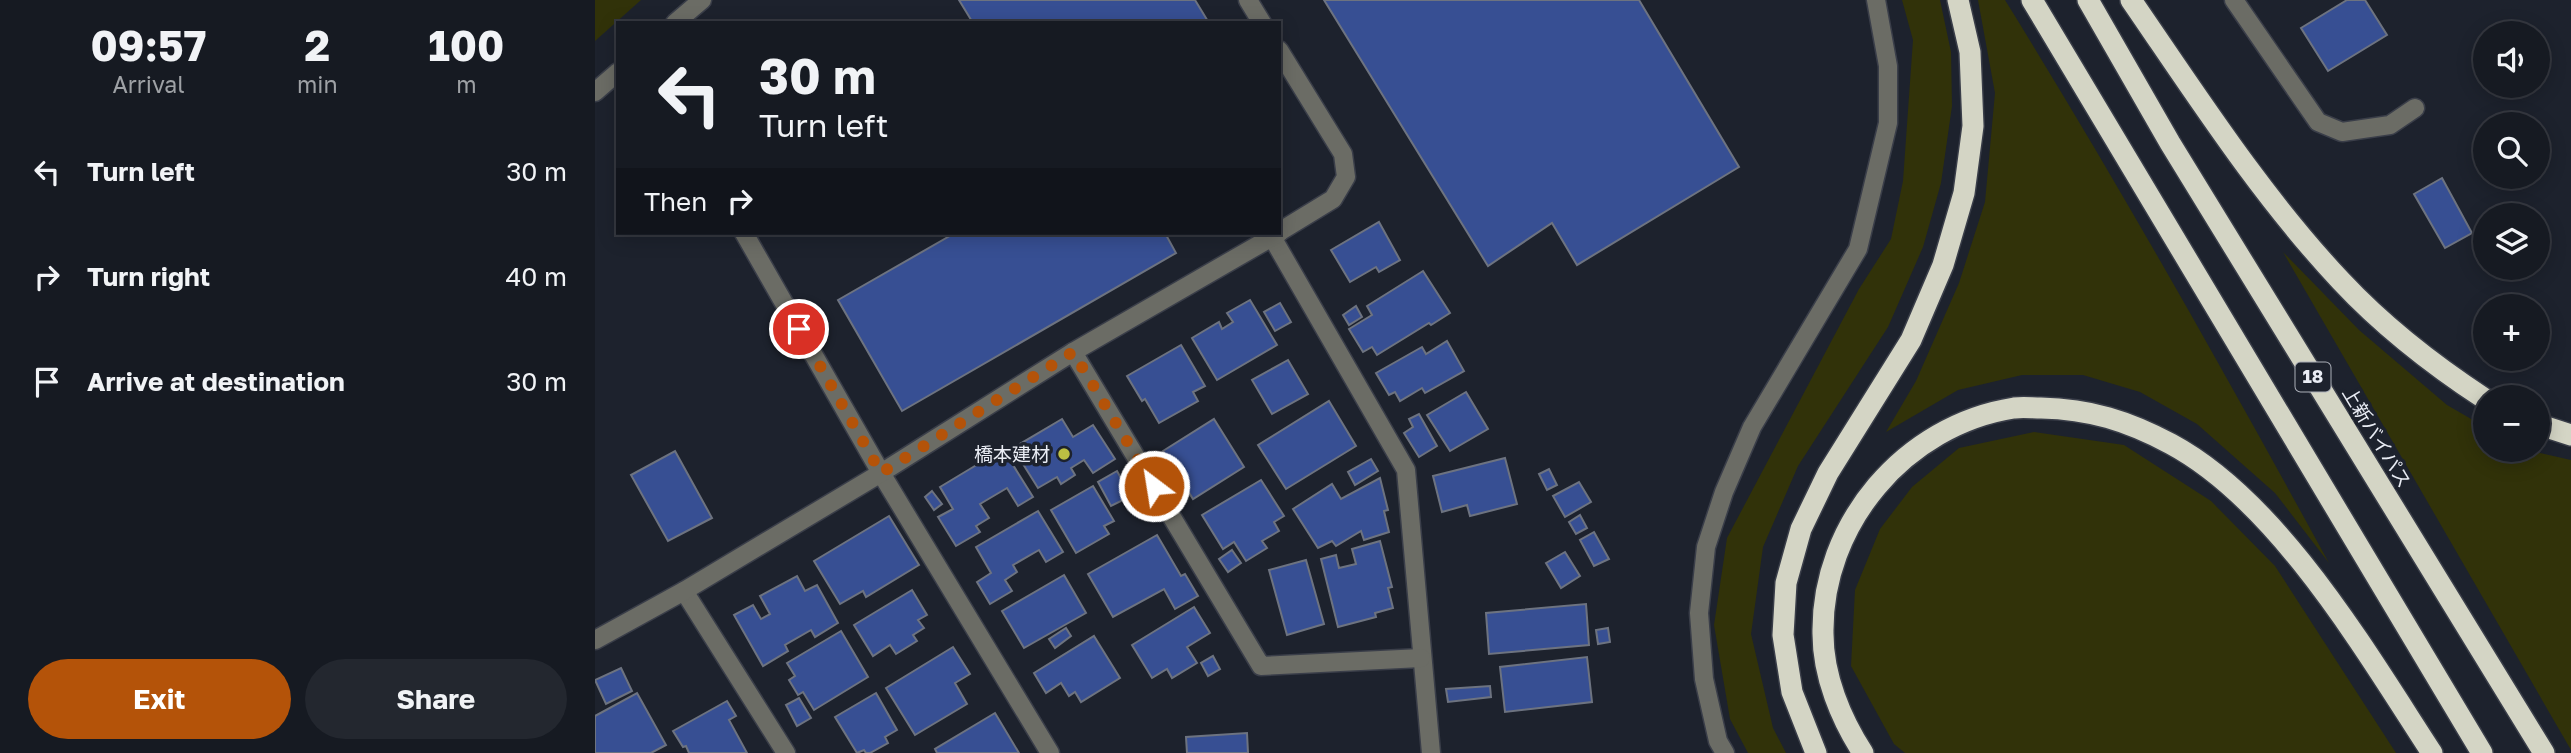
<!DOCTYPE html>
<html lang="en">
<head>
<meta charset="utf-8">
<style>
  :root { --surface:#161a22; --page:#23272f; --text:#f1f3f6; --muted:#9ea1a5; --line:#353840; --accent:#b45309 }
  body { margin:0; font-family:"Golos Text","Noto Sans JP",sans-serif; background:var(--page); color:var(--text); height:100vh; display:flex; flex-direction:column; font-size:26px; white-space:nowrap }
  * { box-sizing:border-box; margin:0 }
  p { font-size:23px; color:var(--muted) }
  .icon { flex:none; width:38px; height:38px; fill:none; stroke:currentColor; stroke-width:2; stroke-linecap:round; stroke-linejoin:round }
  .map { position:relative; flex:1; overflow:hidden }
  .panel { display:flex; flex-direction:column; background:var(--surface); width:595px }
  .panel>* { flex:none }
  .top-card { position:absolute; left:21px; top:21px; width:665px; height:214px; border-radius:0px; box-shadow:0 4px 18px #0003,0 0 0 2px var(--line); background:#161a22; color:var(--text); overflow:hidden }
  .fabs { position:absolute; left:1878px; top:21px; display:grid; gap:14px }
  .fabs a { display:grid; place-items:center; width:77px; height:77px; border-radius:50%; background:var(--surface); box-shadow:0 4px 18px #0003,0 0 0 2px var(--line); font-size:35px }
  .pin { position:absolute; display:grid; place-items:center; width:60px; height:60px; color:#fff; margin:-30px; border:4px solid #fff; border-radius:50%; box-shadow:0 2px 7px #0007 }
  .me { position:absolute; width:77px; margin:-38px; rotate:329deg; stroke-linejoin:round; filter:drop-shadow(0 0 5px #0008) }
  .turn { display:flex; align-items:center; gap:24px; height:147px; padding:0 28px; font-size:32px }
  .turn .icon { width:91px; height:91px; stroke-width:2.5 }
  .turn b { display:block; font-size:49px; line-height:60px }
  .then { display:flex; align-items:center; height:66px; padding:0 28px; background:#0003; gap:14px; font-size:26px }
  .eta { display:flex; justify-content:space-evenly; align-items:center; height:119px; text-align:center }
  .eta b { font-size:42px; font-weight:700; line-height:49px }
  .action { display:flex; gap:14px; margin-top:auto; padding:14px 28px }
  .action a { flex:1; height:80px; border-radius:42px; background:var(--accent); color:#fff; font-size:28px; font-weight:700; line-height:80px; text-align:center }
  .action a+a { background:var(--page); color:var(--text) }
  ul { padding:0; list-style:none }
  li { display:flex; align-items:center; gap:21px; height:105px; padding:0 28px }
  li div { flex:1 }
  li b { display:block; font-size:26px }
  li em { font-style:normal }
  main { display:flex; flex:1; min-height:0 }
  .map>svg:first-child { display:block }
</style>
</head>
<body>
<main>
<section class="panel">
<div class="eta">
<div><b>09:57</b><p>Arrival</p></div>
<div><b>2</b><p>min</p></div>
<div><b>100</b><p>m</p></div>
</div>
<ul>
<li><svg class="icon" aria-label="left" viewBox="0 0 24 24"><path d="M17 20v-9H6M10 6l-5 5 5 5"/></svg><div><b>Turn left</b></div><em>30 m</em></li>
<li><svg class="icon" aria-label="right" viewBox="0 0 24 24"><path d="M7 20v-9h11M14 6l5 5-5 5"/></svg><div><b>Turn right</b></div><em>40 m</em></li>
<li><svg class="icon" aria-label="arrive" viewBox="0 0 24 24"><path d="M6 21V4h12l-3 4 3 4H6"/></svg><div><b>Arrive at destination</b></div><em>30 m</em></li>
</ul>
<div class="action"><a>Exit</a><a>Share</a></div>
</section>
<div class="map">
<svg width="1976" height="753" viewBox="0 0 1976 753">
  <rect width="100%" height="100%" fill="#1d222d"/>
  <g fill="#313209">
    <polygon points="0,0 46,0 0,41"/>
    <polygon points="1307,0 1345,0 1356,52 1357,106 1346,183 1328,247 1293,327 1203,466 1168,547 1156,634 1178,728 1191,753 1153,753 1135,719 1119,625 1132,538 1264,289 1296,239 1308,181 1318,40"/>
    <path d="M 1383,0 L 1410,0 C 1524,184 1630,373 1734,563 L 1680,493 L 1602,424 L 1545,392 L 1488,375 L 1427,375 L 1363,390 L 1291,432 L 1321,381 L 1364,283 L 1390,202 L 1400,93 Z"/>
    <polygon points="1688,252 1764,330 1852,405 1890,427 1890,450 1932,450 1976,460 1976,750"/>
    <polygon points="1439,432 1529,445 1616,501 1680,566 1801,753 1310,753 1299,744 1256,666 1260,590 1285,529 1317,487 1364,448"/>
  </g>
  <g fill="#374f93" stroke="#6d7380" stroke-width="2">
    <polygon points="364,0 600,0 614,23 378,23"/>
    <polygon points="729,0 1044,0 1144,167 982,265 957,223 893,266"/>
    <polygon points="1752,0 1770,0 1792,35 1733,71 1706,28"/>
    <polygon points="1847,178 1877,233 1850,248 1819,194"/>
    <polygon points="784,222 805,260 784,272 781,267 755,282 736,250"/>
    <polygon points="360,233 570,233 581,253 307,411 243,300"/>
    <polygon points="828,271 855,313 836,325 834,323 782,355 777,347 768,352 754,329 777,315 772,306"/>
    <polygon points="655,300 682,345 622,380 597,338 624,322 627,329 638,322 632,313"/>
    <polygon points="685,303 696,322 680,331 669,312"/>
    <polygon points="761,306 767,317 754,325 748,315"/>
    <polygon points="852,341 869,371 830,393 827,388 805,401 800,392 794,395 781,373 827,347 831,354"/>
    <polygon points="586,345 610,386 598,392 603,401 564,423 550,399 547,401 532,376"/>
    <polygon points="693,360 713,394 677,414 657,380"/>
    <polygon points="871,392 893,429 855,451 832,415"/>
    <polygon points="734,401 761,446 691,489 663,445"/>
    <polygon points="824,414 842,446 824,457 809,433 818,427 814,419"/>
    <polygon points="467,419 478,437 498,425 520,459 498,473 489,460 476,468 480,475 466,484 462,477 443,488 418,448"/>
    <polygon points="619,419 649,467 598,499 568,451"/>
    <polygon points="408,449 438,497 423,506 412,488 385,504 394,518 381,526 385,532 361,546 343,517 358,509 345,487"/>
    <polygon points="80,451 117,518 73,541 36,475"/>
    <polygon points="910,458 922,504 875,516 872,505 847,512 838,476"/>
    <polygon points="776,459 783,471 760,485 753,472"/>
    <polygon points="954,469 962,485 952,490 944,474"/>
    <polygon points="522,471 536,496 516,506 503,482"/>
    <polygon points="785,478 793,510 789,511 794,532 769,540 766,531 741,546 737,541 723,548 698,509 737,484 746,499"/>
    <polygon points="666,480 689,516 679,522 684,531 667,541 672,548 651,561 639,542 628,549 607,515"/>
    <polygon points="984,482 996,502 970,517 958,496"/>
    <polygon points="498,486 519,521 509,526 514,534 481,553 456,510"/>
    <polygon points="337,491 347,504 339,510 330,497"/>
    <polygon points="443,511 468,552 451,562 444,550 418,565 422,572 410,580 417,591 395,604 382,582 396,573 381,547"/>
    <polygon points="985,515 992,528 981,534 974,522"/>
    <polygon points="294,516 324,565 271,597 268,591 245,604 219,561"/>
    <polygon points="999,532 1014,559 999,566 985,540"/>
    <polygon points="562,535 586,576 590,574 603,596 580,609 569,589 518,617 493,574"/>
    <polygon points="785,541 797,587 793,588 798,608 780,613 781,617 743,627 726,559 741,555 744,568 761,564 757,549"/>
    <polygon points="637,550 646,563 633,572 624,559"/>
    <polygon points="970,552 985,576 966,588 951,563"/>
    <polygon points="711,560 729,624 692,635 674,570"/>
    <polygon points="469,575 491,613 429,648 407,611"/>
    <polygon points="202,576 210,591 222,585 243,623 220,637 216,630 190,645 193,651 168,666 139,615 158,605 166,619 175,614 165,596"/>
    <polygon points="317,590 332,615 323,620 329,628 318,635 322,641 301,654 295,645 278,656 259,625"/>
    <polygon points="991,604 994,645 894,654 891,613"/>
    <polygon points="599,607 615,633 592,647 602,663 577,678 572,669 557,678 537,645"/>
    <polygon points="471,628 476,636 460,648 454,639"/>
    <polygon points="1013,628 1015,642 1003,644 1001,630"/>
    <polygon points="246,631 273,677 219,710 208,692 203,695 194,680 200,676 192,663"/>
    <polygon points="499,636 525,678 486,702 480,692 474,696 466,683 451,693 439,673"/>
    <polygon points="358,647 375,674 360,683 372,704 320,735 291,688"/>
    <polygon points="618,656 625,669 613,676 606,663"/>
    <polygon points="992,657 997,702 910,712 905,667"/>
    <polygon points="26,668 37,691 11,704 0,680"/>
    <polygon points="895,686 896,697 853,702 851,689"/>
    <polygon points="42,693 71,745 56,753 0,753 0,716"/>
    <polygon points="281,693 302,730 290,737 293,743 275,753 271,753 269,750 262,753 240,717"/>
    <polygon points="204,698 216,718 202,726 191,705"/>
    <polygon points="132,701 141,716 134,720 152,753 94,753 91,746 88,747 78,731"/>
    <polygon points="400,713 424,753 342,753 340,749"/>
    <polygon points="652,733 653,753 592,753 591,737"/>
  </g>
  <g fill="none" stroke-linecap="round" stroke-linejoin="round">
    <g stroke="#3a3e49" stroke-width="21">
      <g id="minor">
        <polyline points="653,0 667,23"/>
        <polyline points="1639,0 1723,122 1747,132 1795,125 1820,108"/>
        <polyline points="80,23 107,0"/>
        <polyline points="684,50 748,154 751,177 738,199 684,232"/>
        <polyline points="0,92 23,72"/>
        <polyline points="149,233 286,473 455,753"/>
        <polyline points="677,237 811,470 836,753"/>
        <polyline points="478,352 666,666 826,658"/>
        <polyline points="89,591 191,753"/>
        <polyline points="0,640 89,591 286,473 478,352 684,233"/>
        <polyline points="1130,753 1123,741 1109,679 1104,613 1111,547 1129,492 1157,427 1263,249 1293,123 1293,66 1281,0"/>
      </g>
    </g>
    <g stroke="#3a3e49" stroke-width="24">
      <g id="highway">
        <polyline points="1437,0 1887,753"/>
        <polyline points="1493,0 1575,143 1949,753"/>
        <path d="M 1536,0 C 1602,96 1666,196 1746,281 C 1789,327 1838,365 1890,399"/>
        <polyline points="1942,424 1976,435"/>
        <polyline points="1221,753 1197,692 1188,635 1191,583 1206,529 1233,473 1316,340 1348,265 1369,193 1378,126 1375,52 1363,0"/>
        <path d="M 1268,753 C 1246,719 1228,676 1228,634 C 1226,524 1310,425 1419,408 C 1428,407 1437,408 1446,408 C 1495,409 1533,421 1576,444 C 1684,502 1771,652 1837,753"/>
      </g>
    </g>
    <use href="#minor" stroke="#6b6c65" stroke-width="18"/>
    <use href="#highway" stroke="#d4d5c5" stroke-width="21"/>
  </g>
  <g fill="none" stroke-linecap="round" stroke-linejoin="round">
    <polyline stroke="#b45309" stroke-width="12" stroke-dasharray="0 21.6" points="204,329 286,473 478,352 559,486"/>
  </g>
  <circle fill="#bcbf43" stroke="#1d222d" stroke-width="2.5" cx="469" cy="454" r="7"/>
  <g text-anchor="middle" stroke-width="7" stroke-linejoin="round" paint-order="stroke">
    <rect fill="#1d222d" stroke="#acb0b9" stroke-width="2" x="1700.5" y="362.5" width="35" height="29" rx="5"/>
    <g font-size="18" font-weight="bold" fill="#eaedf5">
      <text x="1718" y="383">18</text>
    </g>
    <g font-size="19" fill="#eaedf5" stroke="#1d222d">
      <text transform="translate(1782 437) rotate(59)" y="7">上新バイパス</text>
    </g>
    <g font-size="19" fill="#eaedf5" stroke="#1d222d" text-anchor="end">
      <text x="455" y="461">橋本建材</text>
    </g>
  </g>
</svg>
<div class="fabs">
<a><svg class="icon" aria-label="sound" viewBox="0 0 24 24"><path d="M4 9h4l5-4v14l-5-4H4zM17 9q2 3 0 6"/></svg></a>
<a><svg class="icon" aria-label="search" viewBox="0 0 24 24"><circle cx="10" cy="10" r="6"/><path d="M15 15l6 6"/></svg></a>
<a><svg class="icon" aria-label="layers" viewBox="0 0 24 24"><path d="M12 4l9 5-9 5-9-5zM3 14l9 5 9-5"/></svg></a>
<a>+</a>
<a>−</a>
</div>
<div class="pin" style="left:204px;top:329px;background:#d93025"><svg class="icon" aria-label="arrive" viewBox="0 0 24 24"><path d="M6 21V4h12l-3 4 3 4H6"/></svg></div>
<svg class="me" style="left:559px;top:486px" viewBox="-20 -20 40 40"><circle r="17" fill="#b45309" stroke="#fff" stroke-width="3"/><path d="M0-11L8 9 0 5-8 9z" fill="#fff"/></svg>
<div class="top-card">
<div class="turn"><svg class="icon" aria-label="left" viewBox="0 0 24 24"><path d="M17 20v-9H6M10 6l-5 5 5 5"/></svg><div><b>30 m</b>Turn left</div></div>
<div class="then">Then<svg class="icon" aria-label="right" viewBox="0 0 24 24"><path d="M7 20v-9h11M14 6l5 5-5 5"/></svg></div>
</div>
</div>
</main>
</body>
</html>
